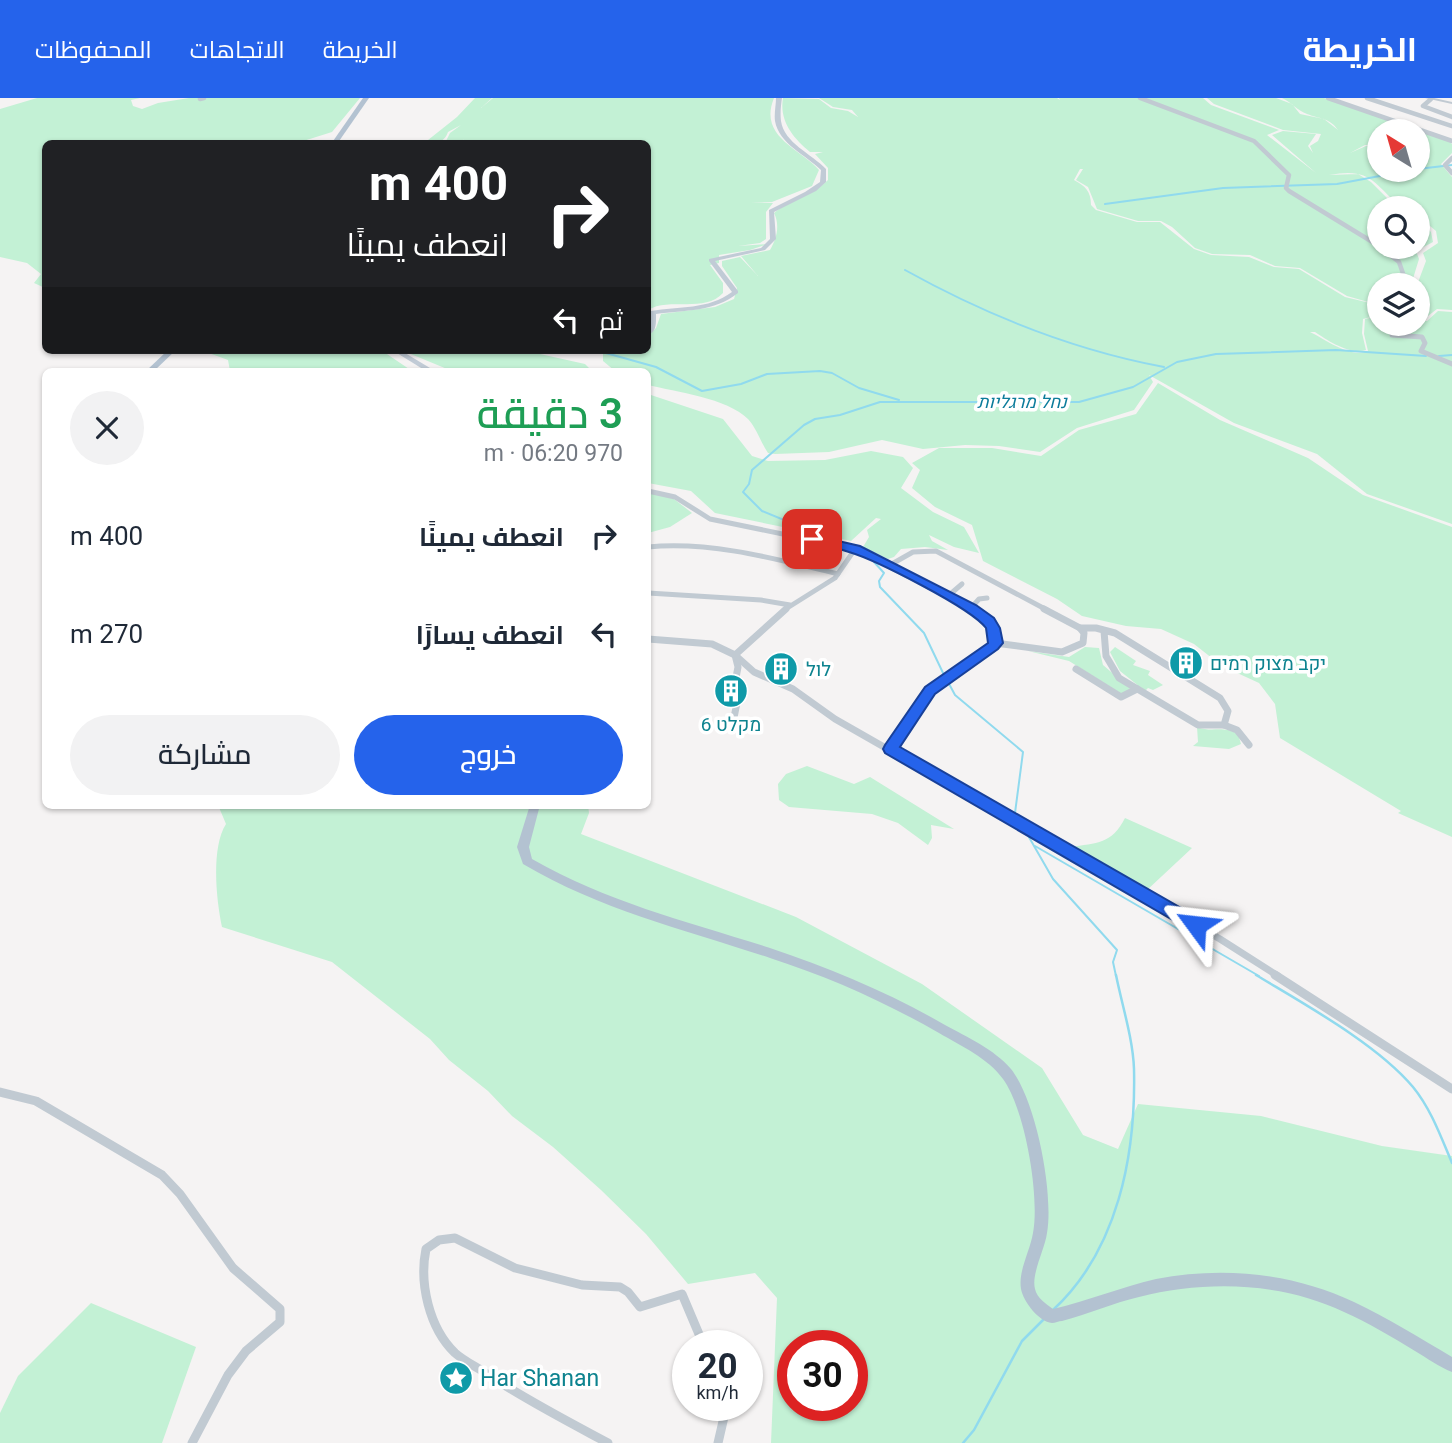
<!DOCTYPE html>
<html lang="ar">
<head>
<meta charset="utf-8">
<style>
  :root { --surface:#fff; --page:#f2f2f3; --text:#1f2937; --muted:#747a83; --accent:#2563eb }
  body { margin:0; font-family:Roboto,Cairo,Heebo,sans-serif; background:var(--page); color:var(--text); direction:rtl; height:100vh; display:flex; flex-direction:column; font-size:26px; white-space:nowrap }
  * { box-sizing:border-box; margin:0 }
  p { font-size:23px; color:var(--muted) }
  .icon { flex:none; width:38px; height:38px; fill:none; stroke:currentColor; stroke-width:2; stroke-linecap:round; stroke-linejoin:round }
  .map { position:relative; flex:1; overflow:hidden; direction:ltr }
  .details { position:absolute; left:42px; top:270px; width:609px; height:441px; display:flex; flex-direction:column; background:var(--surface); border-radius:10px; box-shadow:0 2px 5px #0004; direction:rtl }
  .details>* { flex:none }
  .top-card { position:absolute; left:42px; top:42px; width:609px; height:214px; border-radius:10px; box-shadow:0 2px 5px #0004; direction:rtl; background:#202124; color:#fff; overflow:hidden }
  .needle { width:46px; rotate:323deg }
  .fabs { position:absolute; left:1367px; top:21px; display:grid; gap:14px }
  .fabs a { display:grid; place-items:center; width:63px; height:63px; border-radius:50%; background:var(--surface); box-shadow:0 2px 5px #0004; font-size:35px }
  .speed { position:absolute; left:672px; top:1232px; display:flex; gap:14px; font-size:35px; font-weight:700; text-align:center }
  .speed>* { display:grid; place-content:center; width:91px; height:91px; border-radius:50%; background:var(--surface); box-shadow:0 2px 5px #0004; line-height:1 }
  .speed small { font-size:18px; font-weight:400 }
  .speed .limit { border:10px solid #d22; background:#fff; color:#111 }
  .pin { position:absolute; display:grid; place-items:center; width:60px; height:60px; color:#fff; margin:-30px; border-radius:14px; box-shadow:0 4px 10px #0006 }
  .me { position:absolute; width:77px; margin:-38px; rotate:300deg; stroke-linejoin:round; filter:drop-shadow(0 0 5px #0008) }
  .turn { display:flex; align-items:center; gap:24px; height:147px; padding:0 28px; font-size:32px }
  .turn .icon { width:91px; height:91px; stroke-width:2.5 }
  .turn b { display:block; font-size:49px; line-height:60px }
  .then { display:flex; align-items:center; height:66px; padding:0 28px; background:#0003; gap:14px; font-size:26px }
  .round { display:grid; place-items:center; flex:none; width:74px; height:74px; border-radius:37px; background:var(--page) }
  .head { display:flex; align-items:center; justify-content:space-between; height:119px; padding:0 28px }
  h1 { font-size:42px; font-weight:600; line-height:52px; color:#1e9e55 }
  .primary-button { display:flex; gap:14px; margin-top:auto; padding:14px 28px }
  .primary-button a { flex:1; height:80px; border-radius:42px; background:var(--accent); color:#fff; font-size:28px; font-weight:600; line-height:80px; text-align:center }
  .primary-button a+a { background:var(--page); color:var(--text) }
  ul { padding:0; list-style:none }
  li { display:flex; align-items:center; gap:21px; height:98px; padding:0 28px }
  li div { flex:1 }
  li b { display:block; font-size:26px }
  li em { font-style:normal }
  header { display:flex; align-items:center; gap:42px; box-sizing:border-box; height:98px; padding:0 35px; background:var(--accent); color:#fff }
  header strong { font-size:33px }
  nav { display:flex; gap:38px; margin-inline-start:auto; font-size:24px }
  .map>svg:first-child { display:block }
</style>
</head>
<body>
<header>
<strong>الخريطة</strong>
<nav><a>الخريطة</a><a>الاتجاهات</a><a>المحفوظات</a></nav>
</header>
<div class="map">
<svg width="1452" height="1345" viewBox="0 0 1452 1345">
  <rect width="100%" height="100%" fill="#f5f3f3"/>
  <g fill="#c3f1d5" fill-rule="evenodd">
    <polygon points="37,0 140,0 131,2 133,8 142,11 158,5 189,0 360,0 332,34 297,45 46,46 45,190 34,185 41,176 27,165 0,159 0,11"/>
    <path d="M 475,0 L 492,0 L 481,10 L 493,0 L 774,0 C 758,39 800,50 819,72 L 812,88 L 772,104 L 751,104 L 773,105 L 766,114 L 766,141 L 760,145 L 738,148 L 768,146 L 750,152 L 719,157 L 719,165 L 710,167 L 723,185 L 723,195 C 705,215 669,199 648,212 L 648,46 L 464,46 L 464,41 L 463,45 L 445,45 L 450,35 L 461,27 L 448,34 C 444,46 434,45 423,46 L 457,19 Z"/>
    <path d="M 783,0 L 819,1 L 831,10 L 848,13 L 858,19 L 852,12 L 833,9 L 819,0 L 1057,0 L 1060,2 L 1059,0 L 1203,0 L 1211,7 L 1279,32 L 1267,37 L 1316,75 L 1272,37 L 1283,33 L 1316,36 L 1308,48 L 1313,55 L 1310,48 L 1318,43 L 1321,36 L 1283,32 L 1214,6 L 1207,0 L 1276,0 L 1292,6 L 1300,16 L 1324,21 L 1338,32 C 1330,20 1320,21 1307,16 C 1298,13 1291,4 1282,0 L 1324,0 L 1447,42 L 1452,46 L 1452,55 L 1441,66 L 1452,79 L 1452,212 L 1437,211 L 1424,221 L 1418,220 L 1417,187 L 1426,163 L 1423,155 L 1438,145 L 1436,133 L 1418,118 L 1418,110 L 1402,110 C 1373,85 1371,69 1329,77 L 1358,76 L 1371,84 L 1397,110 L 1379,110 L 1379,149 L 1418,149 L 1418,121 L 1431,134 L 1433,144 L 1416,153 L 1419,161 L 1411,187 L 1379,187 L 1379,191 L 1369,195 L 1371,200 L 1368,204 L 1347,198 L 1300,170 L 1275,168 L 1250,157 L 1212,156 L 1195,150 L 1172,129 L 1161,123 L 1138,123 L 1097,111 L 1088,89 L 1076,82 L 1083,71 L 1080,71 L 1074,82 C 1085,88 1091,93 1091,107 L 1096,112 L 1137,124 L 1160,124 L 1194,151 L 1211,157 L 1249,159 L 1274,169 L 1299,171 L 1345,199 L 1370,205 L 1374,201 L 1372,196 L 1379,193 L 1379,217 L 1363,221 L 1362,235 L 1366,252 C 1350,257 1328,243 1315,234 L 1310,234 C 1325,241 1351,261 1368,253 L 1364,236 L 1365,221 L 1379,218 L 1379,226 L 1418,226 L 1418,222 L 1427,223 L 1438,213 L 1452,214 L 1452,426 L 1367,396 L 1317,356 L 1234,325 L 1149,277 L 1153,284 L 1134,312 L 1077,330 L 1040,354 L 999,348 L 965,347 L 923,351 L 882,342 L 829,354 L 775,356 L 768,355 C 760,343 757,331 748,321 C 727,300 676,294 648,287 L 648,273 L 615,273 L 603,263 L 603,254 L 648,252 L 648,238 L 656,230 L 661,216 L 715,209 L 734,201 L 737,190 L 722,168 L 722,163 L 740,159 L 758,178 L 741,158 L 770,152 C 777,140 780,127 774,115 C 791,101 812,98 828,82 L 828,70 L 815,56 L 823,54 L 810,54 C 793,40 779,23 783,0 ZM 1379,33 L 1418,33 L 1418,72 L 1379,72 L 1379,48 L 1366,48 L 1350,55 L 1365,47 L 1377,48 Z"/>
    <polygon points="177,252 381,252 412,273 230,273 228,262 206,254"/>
    <polygon points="401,252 522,252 585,266 592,273 452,273"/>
    <polygon points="1158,285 1220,322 1308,360 1363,397 1452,429 1452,739 1398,715 1401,713 1280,640 1275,606 1259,585 1222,568 1194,546 1161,531 1126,528 1082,518 1057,501 983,463 972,427 935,409 912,390 920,372 912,365 939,350 992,350 1041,358 1079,332 1136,316"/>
    <polygon points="648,296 723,321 752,358 768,363 825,362 871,353 903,359 913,370 901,390 933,414 964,429 979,455 954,449 929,437 932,443 948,452 925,449 901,451 894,459 888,461 863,449 869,439 867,432 881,421 876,420 851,443 715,415 691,393 648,385"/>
    <polygon points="648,394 674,401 692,415 670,429 648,435"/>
    <polygon points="1085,549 1099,550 1103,567 1131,591 1122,596 1069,563 1028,553 1069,559"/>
    <polygon points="1115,549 1136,563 1133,567 1150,573 1148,577 1163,587 1153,592 1148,590 1145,593 1120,573 1110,554"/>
    <path d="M 1197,629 C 1213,635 1222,627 1238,636 L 1241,646 L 1229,651 L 1193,648 L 1198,644 Z"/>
    <polygon points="807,668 854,686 870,679 954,731 931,727 932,740 928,747 898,725 872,716 789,709 779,702 778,686 786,676"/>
    <path d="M 218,707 L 588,707 L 589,715 L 581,736 L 796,819 L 922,886 L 1042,970 L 1083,1037 L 1118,1051 L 1138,1006 L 1261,1018 L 1382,1048 L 1452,1058 L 1452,1345 L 771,1345 L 777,1200 L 755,1175 L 688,1186 L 646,1136 L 601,1092 L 553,1049 L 512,1018 L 488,993 L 449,962 L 430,941 L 332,864 L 222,829 C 216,802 211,749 226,726 ZM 793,1248 L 852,1248 L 852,1307 L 793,1307 Z"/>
    <path d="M 1125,720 L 1192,750 L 1147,792 L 1070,749 C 1097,745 1112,746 1125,720 Z"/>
    <polygon points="91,1205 196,1249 162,1345 0,1345 0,1315 18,1278"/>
  </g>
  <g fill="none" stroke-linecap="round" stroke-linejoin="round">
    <g stroke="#90daee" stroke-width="2">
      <polyline points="1418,71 1452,67"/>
      <polyline points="1105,106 1223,90 1337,86 1412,72"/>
      <path d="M 905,172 C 986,217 1073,252 1164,269"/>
      <polyline points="595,252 656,269 702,293 741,286 767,276 820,273 832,275 859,290 899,302"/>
      <polyline points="1439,258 1452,257"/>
      <polyline points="842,446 762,413 743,394 749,386 752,372 804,327 815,321 840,317 880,304 1079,304 1133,289 1177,264 1216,256 1336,252 1426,258"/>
      <polyline points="874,464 884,475 879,483 880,489 924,535 944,577"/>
      <polyline points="947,582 955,597 1023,654 1015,715 1020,723"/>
      <polyline points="1026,734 1053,781 1117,852 1113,864 1116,878"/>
      <polyline points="1035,748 1259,878"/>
    </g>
    <g stroke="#90daee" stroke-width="2.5">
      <path d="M 1256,877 C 1304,906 1377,946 1413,989 C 1431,1011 1441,1039 1452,1065"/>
      <path d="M 1053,1212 C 1118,1152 1136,1057 1134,971 C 1133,941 1122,907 1116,877"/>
      <polyline points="963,1345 974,1332 1022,1243 1044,1221"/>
    </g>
    <g stroke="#c1cad2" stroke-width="4.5">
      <polyline points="1140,0 1254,43 1289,77 1286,90 1289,93 1379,148"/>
      <polyline points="1328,0 1452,43"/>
      <polyline points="1367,0 1452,28"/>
      <polyline points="200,1 204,0"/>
      <polyline points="1431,1 1423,8 1452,19"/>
      <polyline points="1452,60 1445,67 1452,75"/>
      <polyline points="1380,149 1399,164 1407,187"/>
    </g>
    <g stroke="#c1cad2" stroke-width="5">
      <polyline points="1393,226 1392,237 1422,239 1425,245 1421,253 1452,266"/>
      <polyline points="648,393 675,399 710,421 855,451 973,512"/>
      <path d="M 648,449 C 712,443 776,461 838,476"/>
      <polyline points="890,467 913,454 936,453 1047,512"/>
      <polyline points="648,495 761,502 790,507"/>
      <polyline points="948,498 962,486"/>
      <polyline points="971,510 979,501 987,500"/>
      <polyline points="784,512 835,480 855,451"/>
    </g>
    <g stroke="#c1cad2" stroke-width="7">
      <polyline points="1044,511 1080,530"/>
      <polyline points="648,541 712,546 735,557 754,574 793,591 835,621 1220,841 1278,878"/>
      <polyline points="995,545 1062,554 1083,545 1084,535 1080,530 1096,530 1115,535 1220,600 1228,613 1224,627 1198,627 1119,580 1106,558 1104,533"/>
      <polyline points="1076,571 1121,599 1137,591"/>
      <polyline points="1224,627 1237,632 1249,647"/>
      <polyline points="732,629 738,600 734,590 738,569 735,557 786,511"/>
      <path d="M 891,651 L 930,592 L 995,545 C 993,527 986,519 970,511"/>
    </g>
    <g stroke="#c1cad2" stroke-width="9">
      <polyline points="1275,877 1452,991"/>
      <polyline points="0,994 36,1003 162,1077 180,1096 233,1170 280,1211 280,1224 246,1253 228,1277 192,1345"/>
      <path d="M 608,1345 C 567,1323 526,1302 487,1276 C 477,1269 464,1263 455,1255 C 429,1230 419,1185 426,1151 L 439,1142 L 455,1140 L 515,1170 L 582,1187 L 620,1189 L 628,1194 L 640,1209 L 682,1196 L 704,1248"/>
      <polyline points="718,1345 724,1319 721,1307"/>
    </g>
    <polygon fill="#c1cad2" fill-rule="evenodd" points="1425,0 1434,0 1452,4 1452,6"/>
    <g fill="#c1cbd6" fill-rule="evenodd">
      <path d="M 776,0 L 782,0 C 781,7 780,15 781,23 C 784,45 812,56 826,71 L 826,84 L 816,93 L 774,114 L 776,141 L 765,152 L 715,163 L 738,193 L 738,195 C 714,214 685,212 656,216 C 656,224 657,234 648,237 L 651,213 C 679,208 708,212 732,194 L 709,163 L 709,161 L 761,150 L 770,141 L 769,112 L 805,94 L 820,84 L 821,72 C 806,57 779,46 775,23 C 774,16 776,7 776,0 Z"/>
      <polygon points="392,252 400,252 435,273 426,273"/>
    </g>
    <g fill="#b3c2d1" fill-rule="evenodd">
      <polygon points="363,0 369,0 337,46 331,46"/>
      <polygon points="168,252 176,252 154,273 146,273"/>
      <path d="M 530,707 L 540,707 L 529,749 L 532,761 C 609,805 686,823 770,850 C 830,870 890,895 945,927 C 967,939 994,951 1011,971 C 1036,1002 1054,1095 1047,1135 C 1045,1151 1031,1176 1035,1191 C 1037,1200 1046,1206 1053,1211 C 1088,1203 1121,1189 1156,1181 C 1223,1168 1292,1175 1354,1204 C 1388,1220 1420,1240 1452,1259 L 1452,1274 C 1439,1269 1427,1260 1415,1253 C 1392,1239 1369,1225 1344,1214 C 1282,1184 1206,1182 1139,1199 C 1113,1205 1088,1216 1062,1223 C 1059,1223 1055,1225 1052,1225 C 1039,1224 1023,1203 1021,1191 C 1018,1173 1030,1153 1033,1135 C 1040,1099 1025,1011 1003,981 C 988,960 961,948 939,935 C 885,904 829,879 770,860 C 683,831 603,813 523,766 L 517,749 Z"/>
    </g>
  </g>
  <path fill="#2563eb" stroke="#184099" stroke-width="2" d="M 812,437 L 860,448 L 976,507 L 994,520 L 1000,530 L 1003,545 L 998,551 L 935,596 L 900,649 L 1202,822 L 1205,827 L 1202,832 L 1190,832 L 885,655 L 883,651 L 885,647 L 925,589 L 988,545 L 986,530 C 971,510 876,462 849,454 C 836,449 821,447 807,444 L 805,441 Z"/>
  <defs>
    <g id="building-disc" transform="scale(1.75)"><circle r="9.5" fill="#0f9aa8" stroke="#fff"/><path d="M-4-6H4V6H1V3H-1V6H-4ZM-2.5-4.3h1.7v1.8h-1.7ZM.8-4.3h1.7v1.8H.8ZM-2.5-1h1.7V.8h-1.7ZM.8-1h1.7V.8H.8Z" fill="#fff"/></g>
    <g id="sight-disc" transform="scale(1.75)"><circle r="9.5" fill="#0f9aa8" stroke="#fff"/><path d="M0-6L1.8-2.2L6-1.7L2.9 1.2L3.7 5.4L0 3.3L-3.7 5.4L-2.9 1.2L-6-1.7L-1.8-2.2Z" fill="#fff"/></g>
  </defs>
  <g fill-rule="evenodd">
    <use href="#building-disc" x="1186" y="565"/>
    <use href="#building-disc" x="781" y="571"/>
    <use href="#building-disc" x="731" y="593"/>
    <use href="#sight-disc" x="456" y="1280"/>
  </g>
  <g text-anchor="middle" stroke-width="7" stroke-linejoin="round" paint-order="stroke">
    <g font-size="18" font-style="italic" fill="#0c7c9b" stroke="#fff">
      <text x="1022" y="310">נחל מרגליות</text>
    </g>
    <g font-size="19" fill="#0d838f" stroke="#fff" text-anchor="start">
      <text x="1210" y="572">יקב מצוק רמים</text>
      <text x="806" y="578">לול</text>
      <text x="731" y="633" text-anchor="middle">מקלט 6</text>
    </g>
    <g font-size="23" fill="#0d838f" stroke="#fff" text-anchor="start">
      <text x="480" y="1288">Har Shanan</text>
    </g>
  </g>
</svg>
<div class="fabs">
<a><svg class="needle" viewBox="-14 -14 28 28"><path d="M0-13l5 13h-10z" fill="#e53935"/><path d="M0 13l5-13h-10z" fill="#747a83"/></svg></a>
<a><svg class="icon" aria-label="search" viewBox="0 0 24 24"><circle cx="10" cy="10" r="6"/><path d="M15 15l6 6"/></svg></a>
<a><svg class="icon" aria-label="layers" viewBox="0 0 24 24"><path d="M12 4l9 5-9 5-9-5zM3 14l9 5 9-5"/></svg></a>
</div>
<div class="speed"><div>20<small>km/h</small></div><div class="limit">30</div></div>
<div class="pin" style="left:812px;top:441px;background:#d93025"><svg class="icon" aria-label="arrive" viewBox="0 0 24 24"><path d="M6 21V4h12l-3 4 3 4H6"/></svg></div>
<svg class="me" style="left:1196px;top:827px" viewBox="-20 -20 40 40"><path d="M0-17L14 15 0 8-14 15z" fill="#2563eb" stroke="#fff" stroke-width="4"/></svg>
<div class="top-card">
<div class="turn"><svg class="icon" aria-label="right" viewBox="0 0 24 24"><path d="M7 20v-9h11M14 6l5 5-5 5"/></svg><div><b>400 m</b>انعطف يمينًا</div></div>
<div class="then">ثم<svg class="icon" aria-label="left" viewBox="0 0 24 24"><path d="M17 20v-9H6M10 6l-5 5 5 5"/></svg></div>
</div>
<section class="details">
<div class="head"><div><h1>3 دقيقة</h1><p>970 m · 06:20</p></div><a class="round"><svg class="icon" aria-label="close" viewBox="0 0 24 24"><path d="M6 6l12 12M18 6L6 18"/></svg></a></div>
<ul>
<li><svg class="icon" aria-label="right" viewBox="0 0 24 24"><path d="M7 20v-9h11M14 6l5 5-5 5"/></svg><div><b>انعطف يمينًا</b></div><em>400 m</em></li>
<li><svg class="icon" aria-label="left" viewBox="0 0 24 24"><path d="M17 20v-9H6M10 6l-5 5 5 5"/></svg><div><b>انعطف يسارًا</b></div><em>270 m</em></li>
</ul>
<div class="primary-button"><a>خروج</a><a>مشاركة</a></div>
</section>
</div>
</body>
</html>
